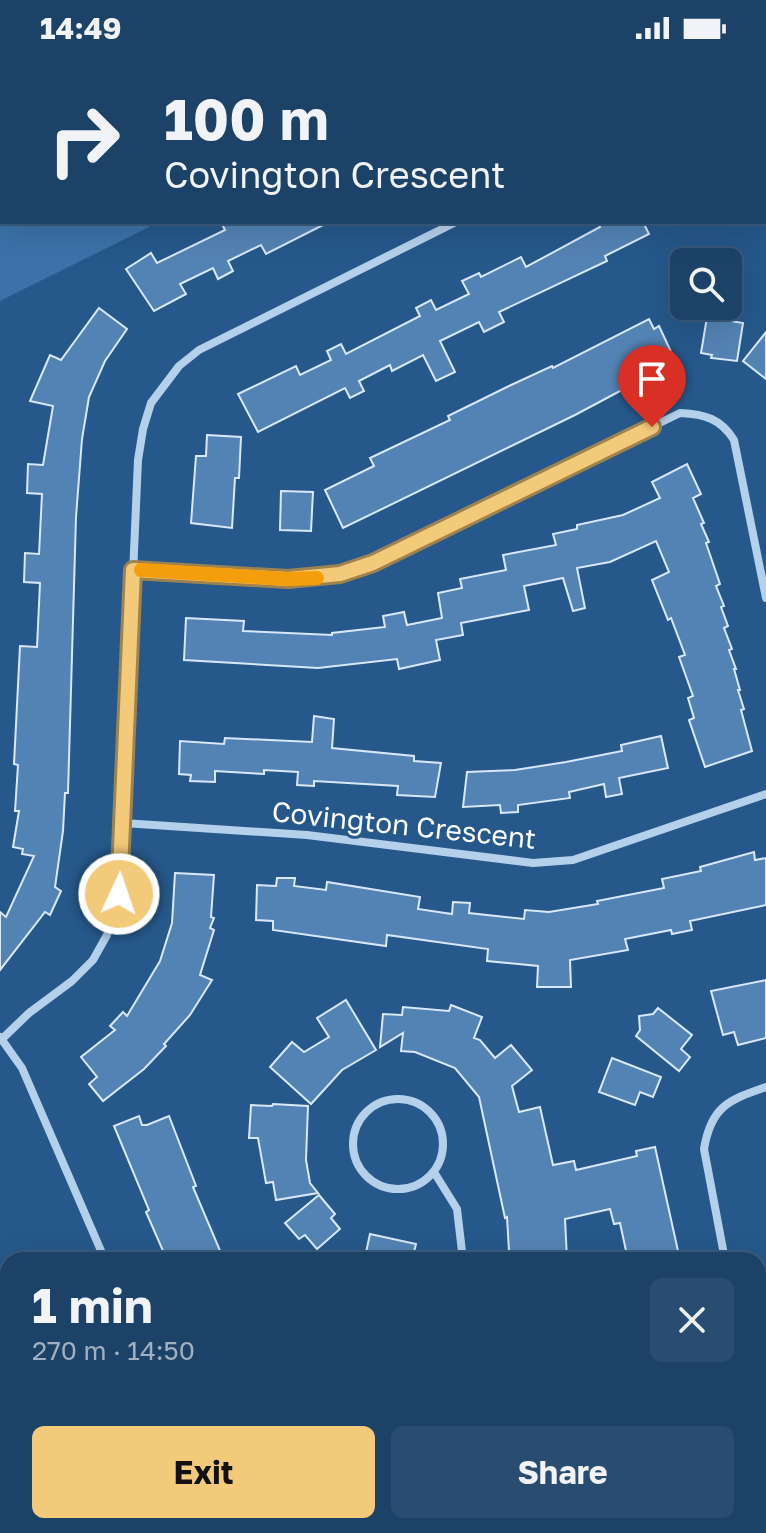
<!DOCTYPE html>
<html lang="en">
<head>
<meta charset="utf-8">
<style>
  :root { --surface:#1c4268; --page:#294d71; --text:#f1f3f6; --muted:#a0b0c0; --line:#3a5b7c; --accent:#f3ca7a }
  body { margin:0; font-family:"Golos Text",sans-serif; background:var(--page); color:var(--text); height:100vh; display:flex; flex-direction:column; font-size:30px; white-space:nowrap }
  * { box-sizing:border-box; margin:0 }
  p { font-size:26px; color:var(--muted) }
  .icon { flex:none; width:44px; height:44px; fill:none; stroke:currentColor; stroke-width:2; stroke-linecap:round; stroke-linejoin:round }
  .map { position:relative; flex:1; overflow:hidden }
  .panel { position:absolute; left:0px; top:1196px; width:766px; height:282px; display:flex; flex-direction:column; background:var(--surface); border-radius:24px 24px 0 0; box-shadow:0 8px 32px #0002,0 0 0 2px var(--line) }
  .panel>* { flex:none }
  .guide { position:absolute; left:0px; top:0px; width:766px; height:168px; box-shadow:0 8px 32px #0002,0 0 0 2px var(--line); background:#1c4268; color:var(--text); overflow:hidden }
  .buttons { position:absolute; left:670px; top:192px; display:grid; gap:16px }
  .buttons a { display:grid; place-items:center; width:72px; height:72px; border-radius:12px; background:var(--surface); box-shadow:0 8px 32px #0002,0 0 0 2px var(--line); font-size:40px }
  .pin { position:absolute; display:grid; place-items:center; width:68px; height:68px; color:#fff; margin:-82px -34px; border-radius:50% 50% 50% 0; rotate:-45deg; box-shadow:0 0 8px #0007 }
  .pin .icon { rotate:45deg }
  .me { position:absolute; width:88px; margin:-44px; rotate:3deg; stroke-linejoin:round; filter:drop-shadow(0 0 6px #0008) }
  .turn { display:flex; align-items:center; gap:28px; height:168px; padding:0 32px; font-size:36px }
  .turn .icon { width:104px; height:104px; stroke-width:2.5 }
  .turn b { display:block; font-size:56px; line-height:68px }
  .round { display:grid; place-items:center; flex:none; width:84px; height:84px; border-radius:12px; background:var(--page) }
  .overview { display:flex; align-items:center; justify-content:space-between; height:136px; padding:0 32px }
  h1 { font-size:48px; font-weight:700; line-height:60px }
  .primary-button { display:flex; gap:16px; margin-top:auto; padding:16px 32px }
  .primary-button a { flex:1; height:92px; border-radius:12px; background:var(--accent); color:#111; font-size:32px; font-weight:700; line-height:92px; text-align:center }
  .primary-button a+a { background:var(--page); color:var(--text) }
  .status { display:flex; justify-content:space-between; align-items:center; height:56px; padding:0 40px; background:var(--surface); direction:ltr }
  .status svg { height:22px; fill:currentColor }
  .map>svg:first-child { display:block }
</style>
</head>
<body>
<div class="status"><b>14:49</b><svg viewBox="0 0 49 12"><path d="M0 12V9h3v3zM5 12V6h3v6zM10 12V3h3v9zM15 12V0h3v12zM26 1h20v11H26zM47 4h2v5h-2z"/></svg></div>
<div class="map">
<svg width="766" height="1477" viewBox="0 0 766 1477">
  <rect width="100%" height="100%" fill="#26588b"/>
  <polygon fill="#3b72a8" points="0,0 490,0 2,2 2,166 159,166 0,245"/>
  <g fill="#5383b4" stroke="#d9e8f8" stroke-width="2">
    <polygon points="221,166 329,166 266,198 261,189 228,205 233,215 218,223 213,212 180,228 186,238 154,255 126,213 151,197 157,207 225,174"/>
    <polygon points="598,166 643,166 649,178 605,200 607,205 499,256 504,266 484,276 479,266 440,285 455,316 436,325 423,299 392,315 390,309 359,325 364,335 350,342 345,332 258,376 238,338 296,310 300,319 331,304 327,295 341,288 346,298 420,260 416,252 431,244 436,254 469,238 462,225 479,217 481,221 521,201 526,211 600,171"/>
    <polygon points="99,252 127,273 105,305 89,341 82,383 76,461 68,737 65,737 63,775 55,831 61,835 50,859 45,856 0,914 0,856 6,861 34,800 22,798 23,793 13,791 19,755 15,755 18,709 14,708 20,590 37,591 40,527 24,526 25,497 39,498 42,438 27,437 28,408 43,409 53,350 30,345 50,299 61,304"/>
    <polygon points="707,261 743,267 737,305 711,302 712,299 701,297"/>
    <polygon points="649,263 654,273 659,270 673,300 664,304 667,310 575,359 343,472 325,434 374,410 370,402 450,364 448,360 509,330 552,310 553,312"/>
    <polygon points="766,276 766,323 743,305"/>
    <polygon points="207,379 241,381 239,422 235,422 232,472 191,467 196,400 206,400"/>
    <polygon points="687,408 701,438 693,442 704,467 701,468 709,486 706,487 720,528 716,530 724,550 721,551 728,570 724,572 732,593 729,594 736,613 734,613 740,634 738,634 744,653 741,654 752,695 705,711 689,664 694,662 688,642 693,640 679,601 685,599 671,562 668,564 652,524 669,516 656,485 610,506 577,512 585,552 573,555 563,522 524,530 529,554 461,567 463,579 436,584 440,604 399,613 397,603 318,612 184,604 186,562 244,565 243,575 332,579 332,577 385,571 383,560 404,556 407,569 442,562 438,537 462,532 460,523 506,514 503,499 556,489 553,478 577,473 577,469 623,459 660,442 652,426"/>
    <polygon points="281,435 313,436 311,475 280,474"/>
    <polygon points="314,660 334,663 332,692 414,700 414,705 441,707 435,741 397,739 398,730 314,725 314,730 297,729 298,716 264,714 264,718 215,715 215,726 190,725 191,719 179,718 180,685 224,688 225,682 312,686"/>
    <polygon points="661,680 668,712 619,722 622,738 606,741 604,728 569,736 570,742 518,749 518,756 501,757 500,749 463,751 467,716 515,714 566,706 622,695 621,689"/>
    <polygon points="754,796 755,804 766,802 766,849 690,865 692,874 672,878 671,874 625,883 628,894 570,904 571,931 537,931 538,910 487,905 488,893 387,879 386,890 273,874 273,865 256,864 257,829 276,830 277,822 295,822 294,830 326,834 327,826 420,841 418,853 452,858 453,846 470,847 469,857 524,863 525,854 549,856 598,848 597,845 664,832 662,823 701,815 700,811"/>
    <polygon points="175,817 214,819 211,861 214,862 210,872 214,874 200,919 212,924 190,959 164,988 166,990 144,1013 103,1045 89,1028 97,1021 81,1001 115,974 110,970 123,956 127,960 160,905 172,867"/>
    <polygon points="766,924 766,982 738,989 734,976 723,979 711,935"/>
    <polygon points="346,944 376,994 342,1014 311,1048 270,1011 292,986 304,996 329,981 317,962"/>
    <polygon points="451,949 482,961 474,982 480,984 495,1002 511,989 532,1014 512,1030 519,1056 540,1051 553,1109 574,1105 576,1114 637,1100 636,1095 655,1091 680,1204 628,1204 620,1167 614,1168 610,1153 565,1163 567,1203 514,1204 513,1195 509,1195 507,1161 505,1162 479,1041 455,1012 415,996 401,995 403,977 380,991 383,958 402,959 403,951 449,955"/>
    <polygon points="658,952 692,979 681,993 690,1001 679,1015 636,980 640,974 639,960 653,958"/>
    <polygon points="612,1002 661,1021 653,1041 640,1036 635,1049 599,1036"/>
    <polygon points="273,1048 308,1050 306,1104 310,1127 318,1137 276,1144 273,1126 266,1127 258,1082 249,1082 251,1049 272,1050"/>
    <polygon points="139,1060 142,1069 147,1069 169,1060 196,1130 193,1131 224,1204 167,1204 146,1156 149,1154 114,1070"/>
    <polygon points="319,1139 335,1158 331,1162 340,1173 317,1193 305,1179 299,1183 285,1167"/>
    <polygon points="370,1178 416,1188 412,1204 365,1201"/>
  </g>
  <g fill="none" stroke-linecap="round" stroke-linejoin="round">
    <g stroke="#b5d0ea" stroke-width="8">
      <polyline points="764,64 766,64"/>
      <path d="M 133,514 L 288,523 L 340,518 L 373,507 L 680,357 C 705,358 721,363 734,384 L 766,542"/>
      <polyline points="123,767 307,779 533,807 573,804 766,738"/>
      <polyline points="0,981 22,1012 105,1204"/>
      <polyline points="2,983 29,957 72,925 93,904 107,879 119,838 138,404 143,373 151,347 179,310 199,294 456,166"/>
      <circle cx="398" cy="1088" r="45"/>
      <polyline points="434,1116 457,1153 463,1204"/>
      <path d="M 725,1204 L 704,1093 C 711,1051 728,1044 766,1031"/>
      <polyline points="758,1310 766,1315"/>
      <polyline points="337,1470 348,1477"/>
    </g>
  </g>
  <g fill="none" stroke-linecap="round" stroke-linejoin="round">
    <g stroke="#9e834f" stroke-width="20">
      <polyline id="route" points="119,838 133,514 288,523 340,518 373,507 652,371"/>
    </g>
    <use href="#route" stroke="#f3ca7a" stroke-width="14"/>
    <polyline stroke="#f59e0b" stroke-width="14" points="141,514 288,523 317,522"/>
  </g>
  <g text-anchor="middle" stroke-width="6" stroke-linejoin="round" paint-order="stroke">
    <g font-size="28" fill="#fff" stroke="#26588b">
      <text transform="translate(404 769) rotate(6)" y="10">Covington Crescent</text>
    </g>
  </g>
</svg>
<div class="buttons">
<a><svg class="icon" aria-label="search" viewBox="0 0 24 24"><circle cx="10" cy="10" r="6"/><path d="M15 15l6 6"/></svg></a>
</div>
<div class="pin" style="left:652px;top:371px;background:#d93025"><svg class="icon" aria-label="arrive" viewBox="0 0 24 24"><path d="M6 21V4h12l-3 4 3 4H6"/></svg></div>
<svg class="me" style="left:119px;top:838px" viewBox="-20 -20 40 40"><circle r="17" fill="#f3ca7a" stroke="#fff" stroke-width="3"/><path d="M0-11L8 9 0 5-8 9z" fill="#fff"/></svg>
<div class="guide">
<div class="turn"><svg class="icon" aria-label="right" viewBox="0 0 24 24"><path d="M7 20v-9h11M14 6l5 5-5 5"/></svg><div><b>100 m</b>Covington Crescent</div></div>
</div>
<section class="panel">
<div class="overview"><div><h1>1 min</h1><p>270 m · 14:50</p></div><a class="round"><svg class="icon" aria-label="close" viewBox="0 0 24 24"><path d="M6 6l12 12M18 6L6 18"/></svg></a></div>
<div class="primary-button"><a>Exit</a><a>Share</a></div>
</section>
</div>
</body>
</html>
